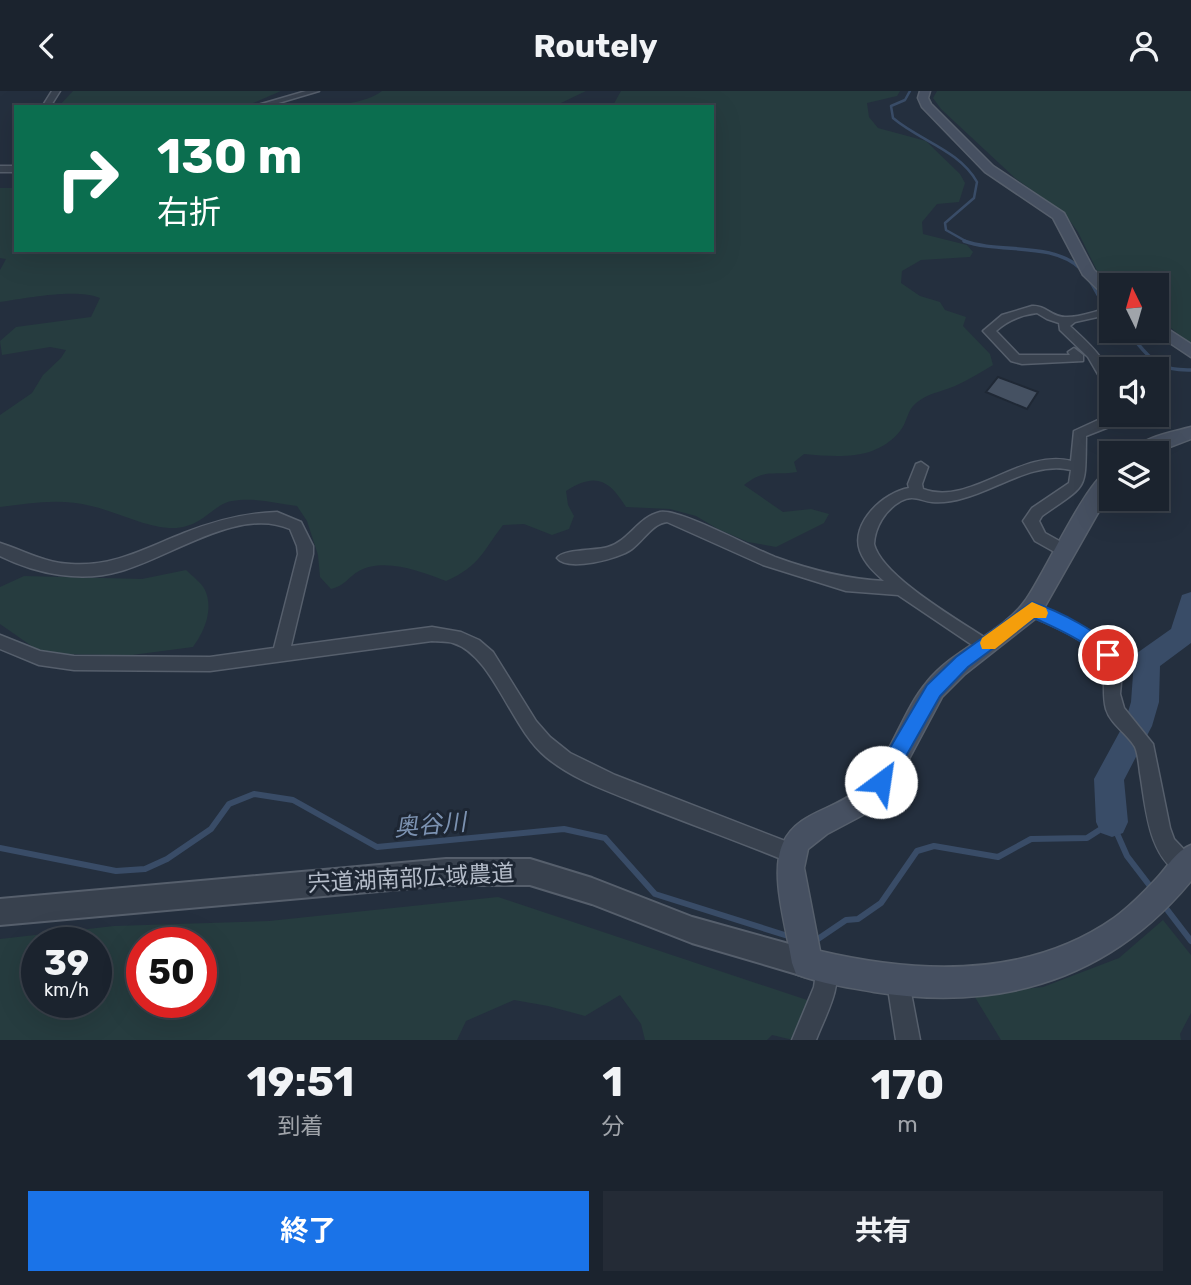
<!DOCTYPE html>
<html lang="ja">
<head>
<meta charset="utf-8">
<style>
  :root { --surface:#1b232e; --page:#242b36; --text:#f1f3f6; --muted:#a0a4aa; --line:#39404a; --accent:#1a73e8 }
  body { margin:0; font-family:Rubik,"Noto Sans JP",sans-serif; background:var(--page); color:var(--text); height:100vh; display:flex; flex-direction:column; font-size:26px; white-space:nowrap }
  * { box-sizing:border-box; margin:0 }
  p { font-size:23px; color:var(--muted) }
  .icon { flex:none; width:38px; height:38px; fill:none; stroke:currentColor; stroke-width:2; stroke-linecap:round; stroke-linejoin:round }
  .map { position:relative; height:949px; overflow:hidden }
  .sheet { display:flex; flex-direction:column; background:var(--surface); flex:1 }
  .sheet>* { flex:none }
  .top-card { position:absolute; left:14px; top:14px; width:700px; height:147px; border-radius:0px; box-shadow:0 7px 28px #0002,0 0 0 2px var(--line); background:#0b6e4f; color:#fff; overflow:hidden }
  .needle { width:46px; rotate:355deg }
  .fabs { position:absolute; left:1099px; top:182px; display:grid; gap:14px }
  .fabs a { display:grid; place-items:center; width:70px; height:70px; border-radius:0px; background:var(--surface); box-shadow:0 7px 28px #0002,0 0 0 2px var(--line); font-size:35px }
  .speed { position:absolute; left:21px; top:836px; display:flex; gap:14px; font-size:35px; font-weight:700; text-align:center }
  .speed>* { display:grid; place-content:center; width:91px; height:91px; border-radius:50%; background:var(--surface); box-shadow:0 7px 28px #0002,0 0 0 2px var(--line); line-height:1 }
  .speed small { font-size:18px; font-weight:400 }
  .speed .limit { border:10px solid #d22; background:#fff; color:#111 }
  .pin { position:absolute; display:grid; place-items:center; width:60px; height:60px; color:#fff; margin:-30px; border:4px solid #fff; border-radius:50%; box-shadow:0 2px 7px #0007 }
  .me { position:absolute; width:77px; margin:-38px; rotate:31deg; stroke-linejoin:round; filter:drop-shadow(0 0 5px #0008) }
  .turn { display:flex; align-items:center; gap:24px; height:147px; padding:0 28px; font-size:32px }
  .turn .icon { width:91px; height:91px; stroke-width:2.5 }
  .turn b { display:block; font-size:49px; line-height:60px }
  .eta { display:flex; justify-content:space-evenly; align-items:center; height:119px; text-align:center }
  .eta b { font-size:42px; font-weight:700; line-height:49px }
  .primary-button { display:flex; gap:14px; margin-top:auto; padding:14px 28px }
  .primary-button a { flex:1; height:80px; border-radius:0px; background:var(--accent); color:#fff; font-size:28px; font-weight:700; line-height:80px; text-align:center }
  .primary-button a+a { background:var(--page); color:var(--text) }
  header { display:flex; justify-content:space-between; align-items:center; height:91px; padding:0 28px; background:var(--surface); font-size:32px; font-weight:700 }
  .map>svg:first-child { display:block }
</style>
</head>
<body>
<header><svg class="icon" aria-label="back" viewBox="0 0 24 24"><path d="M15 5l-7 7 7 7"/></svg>Routely<svg class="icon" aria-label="person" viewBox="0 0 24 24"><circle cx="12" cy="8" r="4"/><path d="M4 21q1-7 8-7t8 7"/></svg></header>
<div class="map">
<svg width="1191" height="949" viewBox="0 0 1191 949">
  <rect width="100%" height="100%" fill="#242f3e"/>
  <g fill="#263c3f" fill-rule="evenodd">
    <polygon points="73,0 281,0 244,16 58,16"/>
    <path d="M 382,0 L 586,0 L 561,12 L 560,16 L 318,16 C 338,13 365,13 382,0 Z"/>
    <path d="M 621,0 L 900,0 L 897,5 L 867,12 L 869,26 L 878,37 L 926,50 L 960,83 L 965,92 L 959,111 L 937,113 L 922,131 L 923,143 L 967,154 L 973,161 L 970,166 L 921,169 L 902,180 L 901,192 L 920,205 L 940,211 L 945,219 L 966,226 L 963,235 L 990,263 L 993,274 C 981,281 968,289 955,295 C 941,301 928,302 916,312 C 907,319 907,332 900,340 C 876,370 838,366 804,363 L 794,371 L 797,381 C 773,385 765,377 744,394 L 783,421 L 811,418 L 829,423 L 824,432 L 776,456 L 748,451 L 718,438 L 696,425 L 670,418 L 626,416 C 609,389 596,381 566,400 L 568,414 L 574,425 L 569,438 L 552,444 L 524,433 L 503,434 C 482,461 480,475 446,490 C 422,481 385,466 359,480 C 348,486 345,495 331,498 L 320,486 L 318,464 L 307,430 L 297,415 C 276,412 253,406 232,410 C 212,413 202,439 169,437 C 142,435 118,421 91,415 C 61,407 31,412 0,416 L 0,324 L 32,302 L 43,284 L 61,267 L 66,259 L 50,256 L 2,264 L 0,250 L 16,236 L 91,226 L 100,207 C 77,197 26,207 0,211 L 0,179 L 6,168 L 0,167 L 0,97 L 16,97 L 16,159 L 712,159 L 712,16 L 612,16 Z"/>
    <polygon points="937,0 1191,0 1191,255 1157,224 1157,194 1111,196 1101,188 1078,141 1064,122 1015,87 941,18 933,7"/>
    <path d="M 186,479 C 192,485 202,492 205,499 C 214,519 204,541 193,556 L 132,564 L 43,563 L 0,533 L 0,496 L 24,485 L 142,488 Z"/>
    <path d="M 498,806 L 813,911 L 793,949 L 772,944 L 767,949 L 645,949 L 641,933 L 620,904 L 585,925 L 548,915 L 514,909 L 466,930 L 457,949 L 0,949 L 0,848 L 114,835 L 269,830 ZM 37,852 L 96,852 L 96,912 L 37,912 ZM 142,852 L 201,852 L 201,912 L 142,912 Z"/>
    <polygon points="1163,829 1191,864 1191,922 1180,943 1181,949 1001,949 973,903 1043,896 1119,867"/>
  </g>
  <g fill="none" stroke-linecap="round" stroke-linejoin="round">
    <path stroke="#394c67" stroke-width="2.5" d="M 910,0 L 905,9 L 891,15 L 893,27 C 920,50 959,59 977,91 L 974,107 L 945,132 L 946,139 L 969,152"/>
    <g stroke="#394c67" stroke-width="3.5">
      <path d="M 964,150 C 1000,163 1052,150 1081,178 C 1094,191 1099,210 1111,224"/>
      <path d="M 1127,240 C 1149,265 1154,280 1191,279"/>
    </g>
    <g stroke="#394c67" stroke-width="6">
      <polyline points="0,757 116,780 145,778 167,768 211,738 229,713 254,703 293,709 377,756 564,738 605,747 655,803 788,845"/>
      <polyline points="1162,812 1191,850"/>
      <polyline points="815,850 846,829 858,828 881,812 917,760 934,755 998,766 1031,748 1087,747 1112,731 1127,765 1153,799"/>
    </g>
    <polygon fill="#394c67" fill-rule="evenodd" points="1191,501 1191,552 1160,575 1159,611 1152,635 1124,689 1128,731 1123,742 1112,746 1101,742 1096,731 1094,688 1125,631 1131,611 1134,570 1137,562 1171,538 1182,504"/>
  </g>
  <polygon fill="#455162" stroke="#1f2835" stroke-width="2" points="998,286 1038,301 1027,318 986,301"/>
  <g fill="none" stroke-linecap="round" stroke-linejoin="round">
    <g stroke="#565f6c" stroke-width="3">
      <g id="minor">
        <polygon points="52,0 60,0 50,16 42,16"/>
        <polygon points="306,0 319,0 265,16 251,16"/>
        <rect x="0" y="75" width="16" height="6"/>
        <path d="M 1032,215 C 1046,214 1051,226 1065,226 C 1079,227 1097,219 1111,217 L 1111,223 L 1075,231 L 1070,235 C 1089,253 1111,270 1111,298 L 1106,297 L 1088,266 L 1060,239 L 1059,232 L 1047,228 L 1037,222 C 1021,224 1008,229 996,240 L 1019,264 L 1070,264 L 1068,261 L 1074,257 L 1083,264 L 1083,270 L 1022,273 L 1011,270 L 983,240 L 1002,224 Z"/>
        <path d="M 1111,323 L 1125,324 L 1114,334 L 1086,345 C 1085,401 1089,392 1042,425 L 1039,430 L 1045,442 L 1070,456 L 1073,460 L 1070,464 L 1060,464 L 1035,450 L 1023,430 L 1032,417 L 1069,392 L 1071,379 C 1035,370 998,398 964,407 C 954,410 943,412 932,411 C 921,410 913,403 901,410 C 885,419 875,436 874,453 C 882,486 962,531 990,550 L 993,555 L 990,560 L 984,562 L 898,504 L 846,500 L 763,474 L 667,431 C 652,433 644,449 632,458 C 619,468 567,481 557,467 C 563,458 595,460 608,456 C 629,450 638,426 660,421 C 679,417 752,457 775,466 C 811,479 845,488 884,490 C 875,482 865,473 860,460 C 850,432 884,401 909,397 L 908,393 L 916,373 L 921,371 L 928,376 L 922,393 L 923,398 C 970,416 1021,357 1071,370 L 1074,340 Z"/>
        <path d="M 277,421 L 301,431 L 313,455 L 313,463 L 291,555 L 432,536 L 461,541 L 479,549 L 493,561 L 536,630 L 550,646 L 570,662 L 615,684 L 798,755 L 801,762 L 798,769 L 791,772 C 738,750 684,731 632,710 C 602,698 571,687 546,666 C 511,638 493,564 453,552 C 447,550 439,551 432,550 L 210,580 L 74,579 L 39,574 L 0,558 L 0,544 L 40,560 L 74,565 L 210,566 L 274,557 L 298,463 L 297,455 L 290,438 C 239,415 171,466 121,480 C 80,492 37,483 0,465 L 0,452 C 25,460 45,472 71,473 C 113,476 146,457 184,442 C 214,430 244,422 277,421 Z"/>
        <path d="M 1032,511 L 1101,545 L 1114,559 L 1122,580 L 1120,603 L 1124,617 L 1153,653 L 1170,737 L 1174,748 L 1191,766 L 1191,783 L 1185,785 C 1148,770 1146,716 1140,682 C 1139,674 1138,663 1135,656 C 1127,642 1111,634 1106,618 C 1101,601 1108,579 1099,566 C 1086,547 1047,533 1026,523 L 1024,518 L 1026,513 Z"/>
        <path d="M 826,866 L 834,869 C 844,894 825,925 816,949 L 792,949 L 814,896 L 818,869 Z"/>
        <polygon points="898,880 906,883 909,891 920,949 896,949 887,891 890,883"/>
      </g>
    </g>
    <g stroke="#565f6c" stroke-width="4">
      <polygon id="tertiary" points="446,768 530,768 592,787 692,826 807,858 817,862 821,872 817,882 807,886 692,852 592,813 530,794 446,794 0,834 0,808"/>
    </g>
    <g stroke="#565f6c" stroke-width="3">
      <g id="secondary">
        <polygon points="920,0 930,0 928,7 931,13 993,75 1064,122 1094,179 1111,195 1111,207 1106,206 1083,184 1053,127 985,81 922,16 918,7"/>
        <polygon points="1157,231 1191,253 1191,266 1152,240 1157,240"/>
        <path d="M 1191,336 L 1191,348 L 1154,362 L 1130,362 C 1141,346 1173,341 1191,336 Z"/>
        <path d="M 1111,378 L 1111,399 L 1040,524 L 965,583 L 942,606 L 895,694 L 876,717 L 827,743 L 808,758 L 804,777 L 820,860 C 918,883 1027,888 1114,827 C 1129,816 1144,801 1157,787 C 1168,775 1176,760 1191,754 L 1191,790 C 1109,889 1000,921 874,901 C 848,896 821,893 796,883 L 792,872 C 787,838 769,783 783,752 C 798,720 834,720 859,698 C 891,670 900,623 927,591 C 953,558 1002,542 1025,510 C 1043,486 1088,385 1111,378 Z"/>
      </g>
    </g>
    <use href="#minor" fill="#38414e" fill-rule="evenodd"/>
    <use href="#tertiary" fill="#38414e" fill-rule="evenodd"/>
    <use href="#secondary" fill="#465061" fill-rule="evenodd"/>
  </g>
  <path fill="#1a73e8" stroke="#114b97" stroke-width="2" d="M 1032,511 C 1056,519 1105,542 1116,564 L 1114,570 C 1099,574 1097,560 1086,554 C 1070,543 1051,535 1034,527 L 968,576 L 940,605 L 888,697 L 881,700 L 874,697 L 872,691 L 874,684 L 927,594 L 956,566 Z"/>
  <polygon fill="#f59e0b" points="1032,511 1046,517 1048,522 1046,527 1034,527 995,558 982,558 980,552 982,547"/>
  <g text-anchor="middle" stroke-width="6" stroke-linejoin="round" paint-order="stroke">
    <g font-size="23" fill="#b4bcc9" stroke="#1d2633">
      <text transform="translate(411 787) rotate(-3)" y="8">宍道湖南部広域農道</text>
    </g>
    <g font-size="24" font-style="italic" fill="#7c92b1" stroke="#1d2633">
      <text transform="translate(430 734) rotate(-5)" y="8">奥谷川</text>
    </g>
  </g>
</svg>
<div class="fabs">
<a><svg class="needle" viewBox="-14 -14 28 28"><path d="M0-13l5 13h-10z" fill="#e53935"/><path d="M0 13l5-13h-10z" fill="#a0a4aa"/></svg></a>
<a><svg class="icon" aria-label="sound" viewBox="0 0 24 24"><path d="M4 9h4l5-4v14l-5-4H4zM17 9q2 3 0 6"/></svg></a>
<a><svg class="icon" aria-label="layers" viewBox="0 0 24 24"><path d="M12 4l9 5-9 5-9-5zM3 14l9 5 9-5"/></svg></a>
</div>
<div class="speed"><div>39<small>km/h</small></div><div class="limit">50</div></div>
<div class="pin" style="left:1108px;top:564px;background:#d93025"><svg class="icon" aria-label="arrive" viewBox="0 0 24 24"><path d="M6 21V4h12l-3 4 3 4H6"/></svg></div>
<svg class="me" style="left:881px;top:691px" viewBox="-20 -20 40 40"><circle r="19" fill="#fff"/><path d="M0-13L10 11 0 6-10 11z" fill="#1a73e8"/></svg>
<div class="top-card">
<div class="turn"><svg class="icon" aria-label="right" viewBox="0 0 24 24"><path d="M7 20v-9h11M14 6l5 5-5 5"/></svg><div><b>130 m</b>右折</div></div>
</div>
</div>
<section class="sheet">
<div class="eta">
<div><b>19:51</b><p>到着</p></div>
<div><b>1</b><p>分</p></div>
<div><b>170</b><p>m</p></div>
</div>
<div class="primary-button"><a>終了</a><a>共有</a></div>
</section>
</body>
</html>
